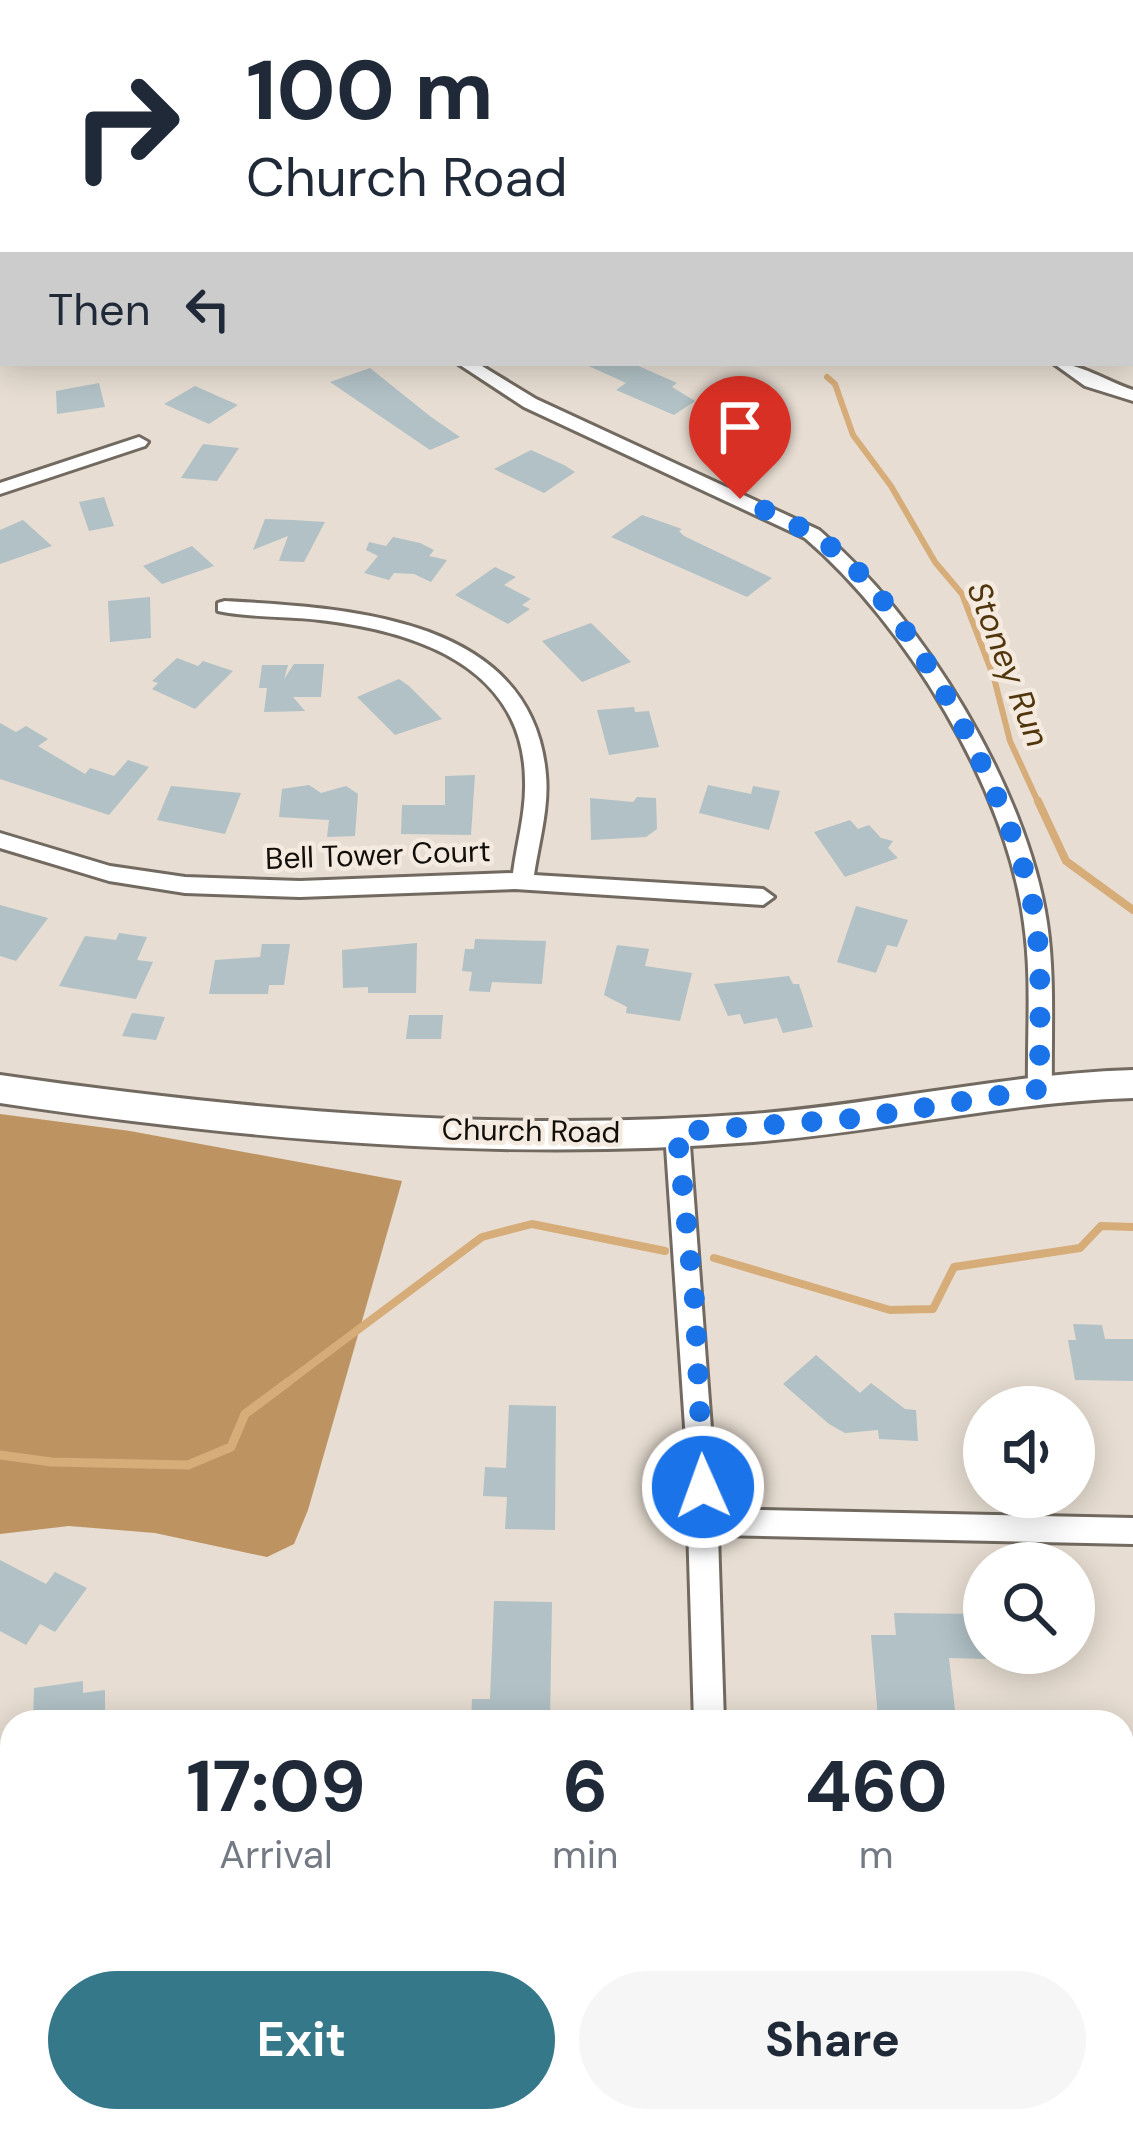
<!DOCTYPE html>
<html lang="en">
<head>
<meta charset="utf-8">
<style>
  :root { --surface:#fff; --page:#f6f6f7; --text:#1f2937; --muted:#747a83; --accent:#357889 }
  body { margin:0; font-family:"DM Sans",sans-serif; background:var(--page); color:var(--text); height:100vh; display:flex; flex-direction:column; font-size:45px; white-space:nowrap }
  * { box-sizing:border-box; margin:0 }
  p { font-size:39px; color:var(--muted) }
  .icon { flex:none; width:66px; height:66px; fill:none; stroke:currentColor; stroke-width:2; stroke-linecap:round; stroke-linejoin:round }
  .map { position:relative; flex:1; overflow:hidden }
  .drawer { position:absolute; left:0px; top:1710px; width:1134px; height:423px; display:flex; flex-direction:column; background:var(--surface); border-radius:36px 36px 0 0; box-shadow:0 6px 30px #0003 }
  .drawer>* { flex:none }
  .banner { position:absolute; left:0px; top:0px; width:1134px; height:366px; box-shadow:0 6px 30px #0003; background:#fff; color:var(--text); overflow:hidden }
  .buttons { position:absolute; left:963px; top:1386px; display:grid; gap:24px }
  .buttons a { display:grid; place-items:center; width:132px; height:132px; border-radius:50%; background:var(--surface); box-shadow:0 6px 30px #0003; font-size:60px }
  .pin { position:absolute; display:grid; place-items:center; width:102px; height:102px; color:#fff; margin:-123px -51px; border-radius:50% 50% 50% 0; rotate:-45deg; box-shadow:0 0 12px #0007 }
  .pin .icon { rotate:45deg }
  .me { position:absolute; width:132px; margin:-66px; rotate:358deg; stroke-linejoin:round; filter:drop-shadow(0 0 9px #0008) }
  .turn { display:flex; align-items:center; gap:42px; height:252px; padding:0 48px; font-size:54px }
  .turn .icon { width:156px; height:156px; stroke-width:2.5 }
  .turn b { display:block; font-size:84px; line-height:102px }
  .then { display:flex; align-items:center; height:114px; padding:0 48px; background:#0003; gap:24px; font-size:45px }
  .eta { display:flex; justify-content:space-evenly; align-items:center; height:204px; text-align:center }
  .eta b { font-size:72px; font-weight:700; line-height:84px }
  .action { display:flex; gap:24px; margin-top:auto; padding:24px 48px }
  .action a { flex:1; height:138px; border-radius:72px; background:var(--accent); color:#fff; font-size:48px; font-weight:700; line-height:138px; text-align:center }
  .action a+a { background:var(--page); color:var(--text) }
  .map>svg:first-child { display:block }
</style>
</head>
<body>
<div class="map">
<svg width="1133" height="2131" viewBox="0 0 1133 2131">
  <rect width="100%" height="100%" fill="#e7ddd2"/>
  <polygon fill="#bc9361" points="0,1114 130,1131 402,1181 308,1510 294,1544 267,1557 155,1533 69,1526 0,1534"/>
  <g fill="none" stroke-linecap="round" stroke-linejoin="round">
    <polyline stroke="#d6ac79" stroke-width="6" points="827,377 835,384 853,435 891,486 935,562 962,594 994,678 1010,741 1039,804"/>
    <g stroke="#d6ac79" stroke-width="8">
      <polyline points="1038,801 1066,861 1133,910"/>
      <polyline points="714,1258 890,1310 933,1309 954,1267 1080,1248 1101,1226 1133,1227"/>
      <polyline points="284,1385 482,1237 532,1224 665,1251"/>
    </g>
    <polyline stroke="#d6ac79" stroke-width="9" points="0,1455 51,1462 188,1465 231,1447 245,1414 288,1382"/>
  </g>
  <g fill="#b1c1c5">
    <polygon points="582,363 632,363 677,383 672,387 695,401 674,415 616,390 626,383"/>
    <polygon points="370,368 431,417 460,437 430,450 330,382"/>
    <polygon points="99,383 105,407 57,414 56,391"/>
    <polygon points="195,386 238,405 209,424 164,404"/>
    <polygon points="748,414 778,425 750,449 719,437"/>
    <polygon points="203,444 239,448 217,481 181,478"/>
    <polygon points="531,450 564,465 575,472 544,493 494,469"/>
    <polygon points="104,497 114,526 89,531 79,502"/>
    <polygon points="642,515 682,529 679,531 684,536 772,578 747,597 611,537"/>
    <polygon points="265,519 293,520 325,522 304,562 279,561 288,536 253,550"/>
    <polygon points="23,520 52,546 0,564 0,530"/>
    <polygon points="393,537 420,543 434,550 429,556 447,560 431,582 414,574 394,573 389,580 364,573 378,556 366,550 369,542 386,546"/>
    <polygon points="192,546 214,566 162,584 143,566"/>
    <polygon points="495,567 516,577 504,585 531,599 522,605 530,609 508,624 455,595"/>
    <polygon points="150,597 151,638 110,642 108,601"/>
    <polygon points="591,623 631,662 582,682 542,641"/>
    <polygon points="177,658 198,666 203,661 233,671 195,709 152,689 158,683 152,681"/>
    <polygon points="294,664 324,664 321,697 293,697 305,711 264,712 267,688 259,688 262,665 288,665 284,679"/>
    <polygon points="399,679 409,686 442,719 395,735 357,697"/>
    <polygon points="634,707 635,712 649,711 659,747 609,755 597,710"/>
    <polygon points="0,723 16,732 26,726 48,739 38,746 85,774 90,768 114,776 128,760 149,767 109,815 0,779"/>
    <polygon points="475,775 471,835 401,834 402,805 445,805 445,776"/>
    <polygon points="309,785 321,793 346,786 358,794 355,836 327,837 329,820 279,817 282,789"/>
    <polygon points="708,785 751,794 753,786 780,791 769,830 699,813"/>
    <polygon points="171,786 241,793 225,834 157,820"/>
    <polygon points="637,797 656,798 657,829 646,837 591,840 590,798 633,802"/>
    <polygon points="850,820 858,829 869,825 881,838 893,841 888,848 898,858 845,877 814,832"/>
    <polygon points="0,905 48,918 16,961 0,956"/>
    <polygon points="856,906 908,920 897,947 887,945 876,973 837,962"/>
    <polygon points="119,933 147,937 137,960 153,962 136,999 59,986 85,936 116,940"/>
    <polygon points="475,939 546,941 542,984 492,982 490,992 469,991 472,972 462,971 465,949 474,949"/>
    <polygon points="417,943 416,993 368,993 368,987 343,988 342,950"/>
    <polygon points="262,944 290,944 284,985 269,985 268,994 209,994 215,960 260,957"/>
    <polygon points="617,945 649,949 645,966 692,973 680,1021 626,1013 627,1007 604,995"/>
    <polygon points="789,976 793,984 799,984 813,1027 783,1033 777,1018 744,1024 740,1014 728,1016 714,984"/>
    <polygon points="132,1013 165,1017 156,1040 122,1036"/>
    <polygon points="409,1015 443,1015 441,1039 406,1039"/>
    <polygon points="1073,1324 1102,1325 1105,1339 1133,1339 1133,1381 1075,1380 1068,1340 1076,1340"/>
    <polygon points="816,1355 860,1393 871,1383 905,1409 916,1410 918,1441 879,1439 878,1430 845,1433 829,1424 783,1384"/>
    <polygon points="509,1405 556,1406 555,1530 505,1529 507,1497 483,1496 485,1467 506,1468"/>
    <polygon points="0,1560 46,1584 55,1572 87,1588 55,1632 40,1624 26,1645 0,1631"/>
    <polygon points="494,1601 552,1602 550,1722 471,1722 472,1699 490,1699"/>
    <polygon points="894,1613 980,1614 986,1659 949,1658 956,1719 878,1718 871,1635 896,1635"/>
    <polygon points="83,1681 83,1693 105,1690 105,1722 33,1722 34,1688"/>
  </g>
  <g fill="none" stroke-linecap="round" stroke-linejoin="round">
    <g stroke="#726a60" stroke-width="6">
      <g id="minor">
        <polygon points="1001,0 1013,0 1014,3 1002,3"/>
        <rect x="1131" y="86" width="2" height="9"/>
        <polygon points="1133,214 1133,224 1131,225 1131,215"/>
        <polygon points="0,237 3,238 3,250 0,249"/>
        <path d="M 457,363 L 477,363 L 536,399 L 819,530 C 922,617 1027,788 1047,923 C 1055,978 1051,1034 1052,1089 L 1049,1096 L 1031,1096 L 1028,1089 C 1027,1034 1032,978 1024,923 C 1007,790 906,624 805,538 L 524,407 Z"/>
        <path d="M 1053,363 C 1080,363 1106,381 1133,390 L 1133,401 L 1085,386 Z"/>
        <polygon points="139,437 148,442 145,446 0,494 0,483"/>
        <path d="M 225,601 C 346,608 533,616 546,775 C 549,808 539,842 534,875 L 763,889 L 774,897 L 763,905 L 515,889 L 300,897 L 185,893 L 109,881 L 0,848 L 0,833 L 110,866 L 185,877 L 300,881 L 513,873 C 517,842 526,812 525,781 C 524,666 415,631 320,620 C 287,616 251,618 218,611 L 218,603 Z"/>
        <polygon points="677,1122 686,1125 689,1132 717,1509 1133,1518 1133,1544 718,1535 724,1722 694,1722 685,1427 665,1132 668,1125"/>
        <polygon points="657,2121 693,2121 691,2131 655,2131"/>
      </g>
    </g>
    <g stroke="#726a60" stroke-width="6">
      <path id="secondary" d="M 1133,1070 L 1133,1098 C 1005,1102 881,1132 753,1142 C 501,1162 249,1140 0,1103 L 0,1075 C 249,1111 501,1133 753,1114 C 881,1104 1005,1074 1133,1070 Z"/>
    </g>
    <use href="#minor" fill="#fff" fill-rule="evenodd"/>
    <use href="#secondary" fill="#fff" fill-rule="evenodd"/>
  </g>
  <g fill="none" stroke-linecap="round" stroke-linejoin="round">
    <path stroke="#1a73e8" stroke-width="21" stroke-dasharray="0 37.8" d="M 703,1487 L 695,1305 L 677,1132 L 860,1118 L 1040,1089 C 1038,1027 1045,957 1031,897 C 1010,800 917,623 843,557 C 813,530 775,515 740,499"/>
  </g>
  <g text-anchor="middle" stroke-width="9" stroke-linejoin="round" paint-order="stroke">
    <g font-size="30" fill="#120f0b" stroke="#f4eadf">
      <text transform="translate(378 855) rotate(-2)" y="10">Bell Tower Court</text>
      <text transform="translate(531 1131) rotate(1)" y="10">Church Road</text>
    </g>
    <g font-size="33" font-style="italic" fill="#51350b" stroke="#f4eadf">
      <text transform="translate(1009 664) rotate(69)" y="12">Stoney Run</text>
    </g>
  </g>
</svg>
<div class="buttons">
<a><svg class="icon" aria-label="sound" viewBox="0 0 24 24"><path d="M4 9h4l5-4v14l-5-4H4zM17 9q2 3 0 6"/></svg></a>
<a><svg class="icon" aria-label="search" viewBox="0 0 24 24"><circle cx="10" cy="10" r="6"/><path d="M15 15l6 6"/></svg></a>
</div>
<div class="pin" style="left:740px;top:499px;background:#d93025"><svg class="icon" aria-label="arrive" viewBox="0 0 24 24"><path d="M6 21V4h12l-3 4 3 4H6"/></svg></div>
<svg class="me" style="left:703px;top:1487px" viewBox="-20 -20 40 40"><circle r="17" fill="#1a73e8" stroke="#fff" stroke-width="3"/><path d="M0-11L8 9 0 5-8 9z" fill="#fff"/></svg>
<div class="banner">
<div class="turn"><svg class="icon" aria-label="right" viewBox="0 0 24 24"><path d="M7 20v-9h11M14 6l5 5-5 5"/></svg><div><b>100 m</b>Church Road</div></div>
<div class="then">Then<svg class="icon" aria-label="left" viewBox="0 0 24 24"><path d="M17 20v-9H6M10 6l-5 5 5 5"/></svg></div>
</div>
<section class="drawer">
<div class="eta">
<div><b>17:09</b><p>Arrival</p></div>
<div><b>6</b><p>min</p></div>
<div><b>460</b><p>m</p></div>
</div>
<div class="action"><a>Exit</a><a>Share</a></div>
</section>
</div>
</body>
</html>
